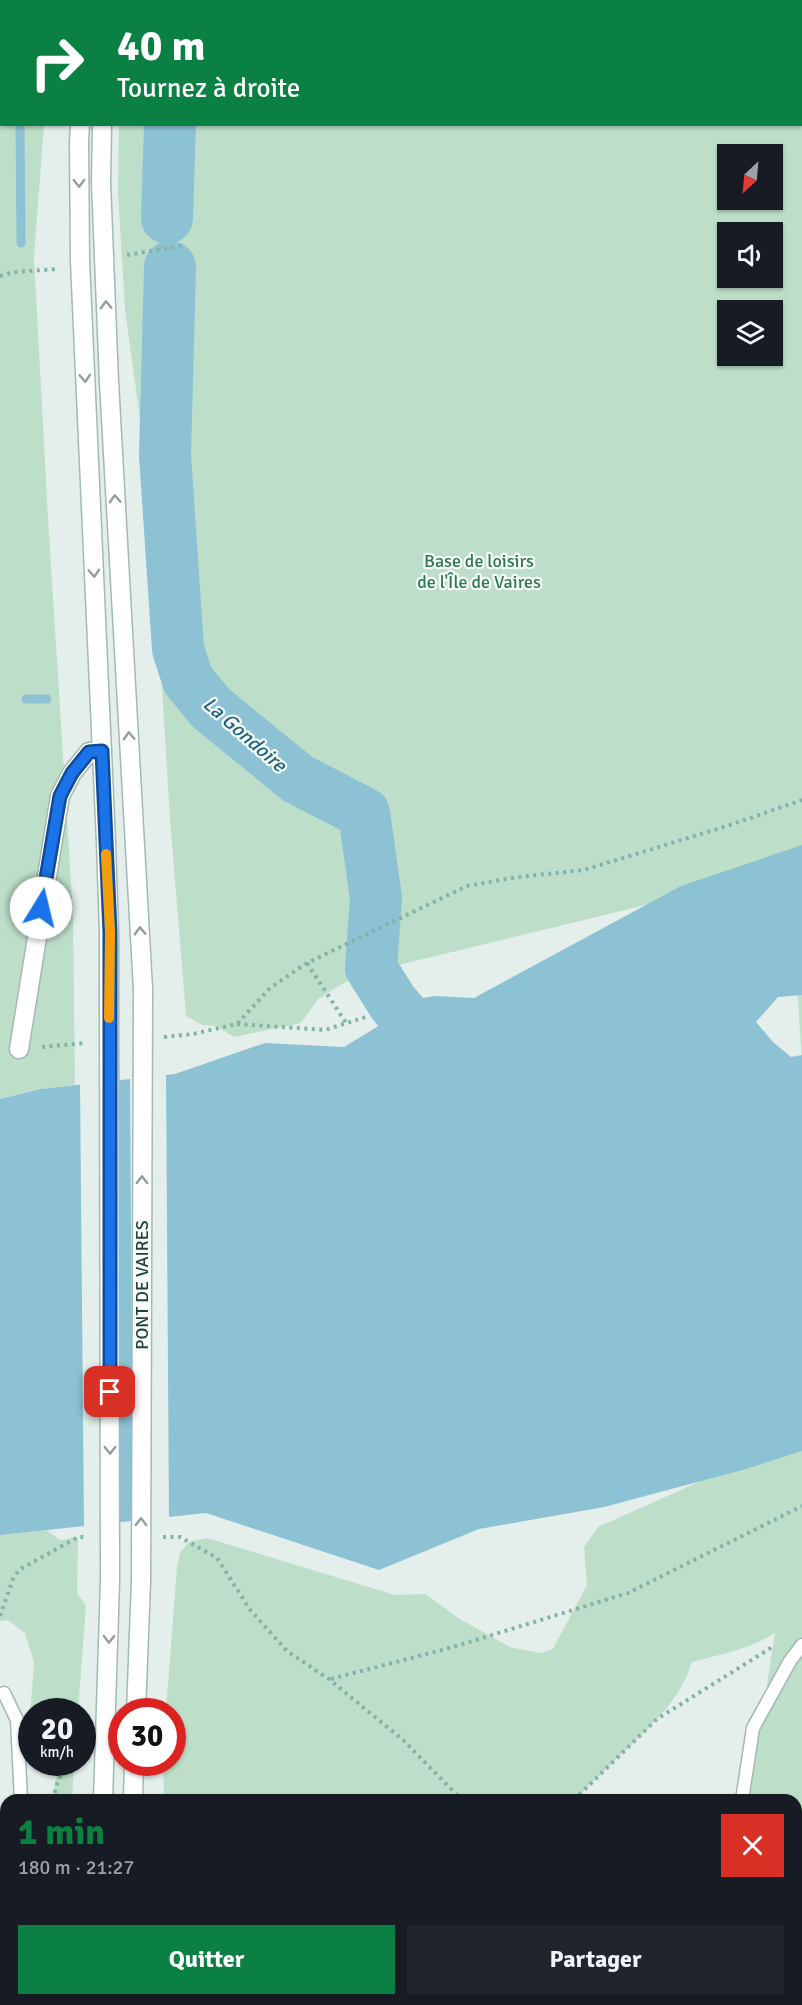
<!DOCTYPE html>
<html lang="fr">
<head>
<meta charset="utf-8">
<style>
  :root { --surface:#171b24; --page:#20242c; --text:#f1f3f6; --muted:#9ea1a6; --accent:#0b8043 }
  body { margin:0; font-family:Signika,sans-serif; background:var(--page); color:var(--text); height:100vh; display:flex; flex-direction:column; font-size:22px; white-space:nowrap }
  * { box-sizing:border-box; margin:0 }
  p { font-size:20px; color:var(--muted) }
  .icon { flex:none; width:33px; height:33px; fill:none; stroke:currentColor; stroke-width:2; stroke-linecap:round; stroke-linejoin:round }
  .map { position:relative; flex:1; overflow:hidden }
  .sheet { position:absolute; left:0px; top:1794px; width:802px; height:212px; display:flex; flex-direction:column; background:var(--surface); border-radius:18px 18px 0 0; box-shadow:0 2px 4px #0004 }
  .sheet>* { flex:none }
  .hud { position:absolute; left:0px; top:0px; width:802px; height:126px; box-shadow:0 2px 4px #0004; background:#0b8043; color:#fff; overflow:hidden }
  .needle { width:39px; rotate:206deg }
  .tools { position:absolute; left:717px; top:144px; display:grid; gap:12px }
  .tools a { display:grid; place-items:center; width:66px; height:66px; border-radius:0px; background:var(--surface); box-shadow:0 2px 4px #0004; font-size:30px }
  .speed { position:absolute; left:18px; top:1698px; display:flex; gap:12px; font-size:30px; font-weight:700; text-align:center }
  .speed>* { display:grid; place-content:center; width:78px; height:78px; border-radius:50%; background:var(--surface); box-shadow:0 2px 4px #0004; line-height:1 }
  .speed small { font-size:15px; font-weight:400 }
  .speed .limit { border:9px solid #d22; background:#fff; color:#111 }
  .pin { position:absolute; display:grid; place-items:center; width:51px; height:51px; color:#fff; margin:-26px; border-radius:12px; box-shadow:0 3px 9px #0006 }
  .me { position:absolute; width:66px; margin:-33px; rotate:9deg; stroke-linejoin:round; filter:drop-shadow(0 0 4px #0008) }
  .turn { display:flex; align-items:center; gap:21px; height:126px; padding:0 18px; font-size:27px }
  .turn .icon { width:78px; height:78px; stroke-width:2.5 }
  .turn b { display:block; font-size:42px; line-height:51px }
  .round { display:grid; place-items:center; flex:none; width:63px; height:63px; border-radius:0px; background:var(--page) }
  .overview { display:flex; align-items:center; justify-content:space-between; height:102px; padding:0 18px }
  h1 { font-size:36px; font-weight:700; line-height:45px; color:var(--accent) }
  .button { display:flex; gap:12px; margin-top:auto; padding:12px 18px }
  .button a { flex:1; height:69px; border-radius:0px; background:var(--accent); color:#fff; font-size:24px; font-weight:700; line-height:69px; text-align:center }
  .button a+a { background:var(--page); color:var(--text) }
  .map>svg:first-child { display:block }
</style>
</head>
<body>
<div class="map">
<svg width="802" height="2005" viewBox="0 0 802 2005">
  <rect width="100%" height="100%" fill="#e4eeeb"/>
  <g fill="#bddfc9" fill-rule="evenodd">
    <polygon points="0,0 62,0 61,2 2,2 2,124 44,125 34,257 48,518 73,914 75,1085 41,1089 0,1099"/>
    <path d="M 139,0 L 802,0 L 802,1064 L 790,870 L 357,975 L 318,999 L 301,1023 L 234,1037 L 216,1026 L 202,1025 L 186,1016 L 170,819 L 150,491 L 125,310 L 118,191 L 119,125 L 801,124 L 801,2 L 139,1 ZM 728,154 L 772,154 L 772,200 L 728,200 ZM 728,232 L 772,232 L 772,278 L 728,278 ZM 728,310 L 772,310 L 772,356 L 728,356 Z"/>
    <path d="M 802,1451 L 802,2005 L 717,2005 L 718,2000 L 796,2000 L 796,1800 L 749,1800 L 775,1633 C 753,1648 718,1655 692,1662 C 681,1698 655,1722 628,1748 C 610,1765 592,1783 574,1800 L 164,1800 L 163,1763 L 172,1762 L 172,1712 L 166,1711 L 177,1567 L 180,1553 L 189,1542 L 207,1538 L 395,1595 L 426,1594 L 458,1618 L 510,1647 L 540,1653 L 553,1649 L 587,1585 L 584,1547 L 598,1527 L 703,1480 Z"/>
    <polygon points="46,1530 60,1540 78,1537 77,1593 86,1606 78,1711 32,1712 31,1733 29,1730 34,1662 25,1633 8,1620 0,1621 0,1535"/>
    <polygon points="59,1763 74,1763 72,1800 52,1800"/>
    <polygon points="0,1812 2,1812 5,1822 4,1961 0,1990"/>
    <polygon points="158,2000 440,2000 438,2005 157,2005"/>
    <polygon points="476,2000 592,2000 590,2005 475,2005"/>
  </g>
  <polygon fill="#8cc2d4" points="802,845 802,995 778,997 756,1022 773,1042 791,1057 802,1055 802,1451 746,1469 604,1507 479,1529 379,1570 206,1513 0,1535 0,1099 41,1089 175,1074 265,1043 344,1047 377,1027 393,1003 435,996 474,998 681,886"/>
  <g fill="#e4eeeb">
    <polygon points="166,1072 169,1520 133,1524 130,1076"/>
    <polygon points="119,1077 120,1525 84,1529 80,1081"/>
  </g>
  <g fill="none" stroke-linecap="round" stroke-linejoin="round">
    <g stroke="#8cc2d4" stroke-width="9">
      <polyline points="33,2 34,0"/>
      <polyline points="20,124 21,243"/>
      <polyline points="173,693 188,680"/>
      <polyline points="26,699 47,699"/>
    </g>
    <g stroke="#8cc2d4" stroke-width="52">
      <polyline points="173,2 173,0"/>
      <polyline points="167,218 170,124"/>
      <polyline points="170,267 165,455 178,649 188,680 211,708 298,779 364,813 376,898 371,968 393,1003 440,1058"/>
    </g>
    <g stroke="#a6b6b3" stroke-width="15">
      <g id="service">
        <polyline points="4,1693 17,1720 21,1800"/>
        <polyline points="742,1800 753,1728 790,1661 802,1645"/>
        <polyline points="13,2005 13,2000"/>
        <polyline points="713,2005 714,2000"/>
      </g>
    </g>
    <g stroke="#a6b6b3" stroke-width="21">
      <polyline id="minor" points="19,1049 60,796 72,773 89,752 102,751"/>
    </g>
    <g stroke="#a2bab4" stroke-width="21">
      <g id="secondary">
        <polyline points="98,2 98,0"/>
        <polyline points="120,2 120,0"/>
        <polyline points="80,124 79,142 80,261 106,842 109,932 109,992"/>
        <polyline points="102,124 101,182 109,382 143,989"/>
        <polyline points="136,1712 141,1581"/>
        <polyline points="103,1800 110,1581"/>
        <polyline points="133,1800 134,1762"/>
        <polyline points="88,2005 89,2000"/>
        <polyline points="117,2005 117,2000"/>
      </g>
    </g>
    <g stroke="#84b2a8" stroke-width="4" stroke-dasharray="3 4.5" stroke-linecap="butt">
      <polyline points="127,255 186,245"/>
      <polyline points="0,276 13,272 57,269"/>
      <polyline points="307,963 346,1023"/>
      <polyline points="237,1024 325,1030 369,1016"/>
      <polyline points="164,1037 193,1034 237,1024 270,988 307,963 467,886 518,877 584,870 730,825 802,800"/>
      <polyline points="42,1047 85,1043"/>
      <polyline points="163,1537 180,1537 217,1558 251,1611 287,1651 330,1680 403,1740 462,1800"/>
      <polyline points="0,1616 13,1579 19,1570 78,1537 87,1537"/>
      <polyline points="331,1679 453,1647 628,1593 802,1506"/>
      <path d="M 53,1800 C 58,1780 58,1772 77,1762"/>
      <polyline points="574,1800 657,1719 774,1646"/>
      <polyline points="438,2005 440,2000"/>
    </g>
    <use href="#service" stroke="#fff" stroke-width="12"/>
    <use href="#minor" stroke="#fff" stroke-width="18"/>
    <use href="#secondary" stroke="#fff" stroke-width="18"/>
    <g stroke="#a2bab4" stroke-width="21" stroke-linecap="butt">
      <g id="secondary-bridge">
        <polyline points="109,992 110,1581"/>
        <polyline points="141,1581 143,989"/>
      </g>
    </g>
    <use href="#secondary-bridge" stroke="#fff" stroke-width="18"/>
  </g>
  <defs><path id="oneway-chevron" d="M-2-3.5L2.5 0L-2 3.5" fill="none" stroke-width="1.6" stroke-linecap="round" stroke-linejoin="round" transform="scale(1.5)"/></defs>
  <g stroke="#91a09d">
    <use href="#oneway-chevron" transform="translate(79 183) rotate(89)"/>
    <use href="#oneway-chevron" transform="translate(106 305) rotate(-92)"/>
    <use href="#oneway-chevron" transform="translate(85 378) rotate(87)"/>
    <use href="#oneway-chevron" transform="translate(115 499) rotate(-93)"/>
    <use href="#oneway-chevron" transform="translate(94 573) rotate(87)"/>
    <use href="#oneway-chevron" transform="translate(129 736) rotate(-93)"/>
    <use href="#oneway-chevron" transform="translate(140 931) rotate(-93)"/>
    <use href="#oneway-chevron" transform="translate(142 1180) rotate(-90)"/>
    <use href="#oneway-chevron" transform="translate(110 1450) rotate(90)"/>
    <use href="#oneway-chevron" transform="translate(141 1522) rotate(-90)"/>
    <use href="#oneway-chevron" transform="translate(109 1639) rotate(91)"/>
  </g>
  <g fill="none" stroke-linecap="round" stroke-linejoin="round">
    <g stroke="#114b97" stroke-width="15">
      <polyline id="route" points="41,908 60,796 72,773 89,752 102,751 110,932 110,1392"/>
    </g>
    <use href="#route" stroke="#1a73e8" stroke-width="10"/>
    <polyline stroke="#f59e0b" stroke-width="10" points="106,854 110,932 109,1018"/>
  </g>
  <g text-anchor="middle" stroke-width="4.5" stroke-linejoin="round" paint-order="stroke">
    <g font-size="18" fill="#2c7850" stroke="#f5faf8">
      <text x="479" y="567">Base de loisirs<tspan x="479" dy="21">de l'Île de Vaires</tspan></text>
    </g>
    <g font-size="18" fill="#23403b" stroke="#f5faf8">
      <text transform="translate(142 1285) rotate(-90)" y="6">PONT DE VAIRES</text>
    </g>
    <g font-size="20" font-style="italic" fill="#1b657e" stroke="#f5faf8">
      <text transform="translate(245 734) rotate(41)" y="7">La Gondoire</text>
    </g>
  </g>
</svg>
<div class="tools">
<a><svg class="needle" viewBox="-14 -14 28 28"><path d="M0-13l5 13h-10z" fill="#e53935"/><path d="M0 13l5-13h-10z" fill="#9ea1a6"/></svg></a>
<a><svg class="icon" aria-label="sound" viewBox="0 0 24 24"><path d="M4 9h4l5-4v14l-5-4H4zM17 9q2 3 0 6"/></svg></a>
<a><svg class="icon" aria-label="layers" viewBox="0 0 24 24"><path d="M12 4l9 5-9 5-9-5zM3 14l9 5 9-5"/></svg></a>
</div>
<div class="speed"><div>20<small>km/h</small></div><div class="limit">30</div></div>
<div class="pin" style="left:110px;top:1392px;background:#d93025"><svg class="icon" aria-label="arrive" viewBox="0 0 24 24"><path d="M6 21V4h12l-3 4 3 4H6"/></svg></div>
<svg class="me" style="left:41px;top:908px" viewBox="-20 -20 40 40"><circle r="19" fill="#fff"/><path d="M0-13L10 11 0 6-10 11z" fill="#1a73e8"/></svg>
<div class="hud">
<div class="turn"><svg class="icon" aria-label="right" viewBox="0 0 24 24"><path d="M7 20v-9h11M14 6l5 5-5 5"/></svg><div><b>40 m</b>Tournez à droite</div></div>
</div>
<section class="sheet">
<div class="overview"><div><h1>1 min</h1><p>180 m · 21:27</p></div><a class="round" style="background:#d93025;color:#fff"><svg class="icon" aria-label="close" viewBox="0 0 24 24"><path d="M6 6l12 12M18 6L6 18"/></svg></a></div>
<div class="button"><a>Quitter</a><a>Partager</a></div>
</section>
</div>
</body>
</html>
